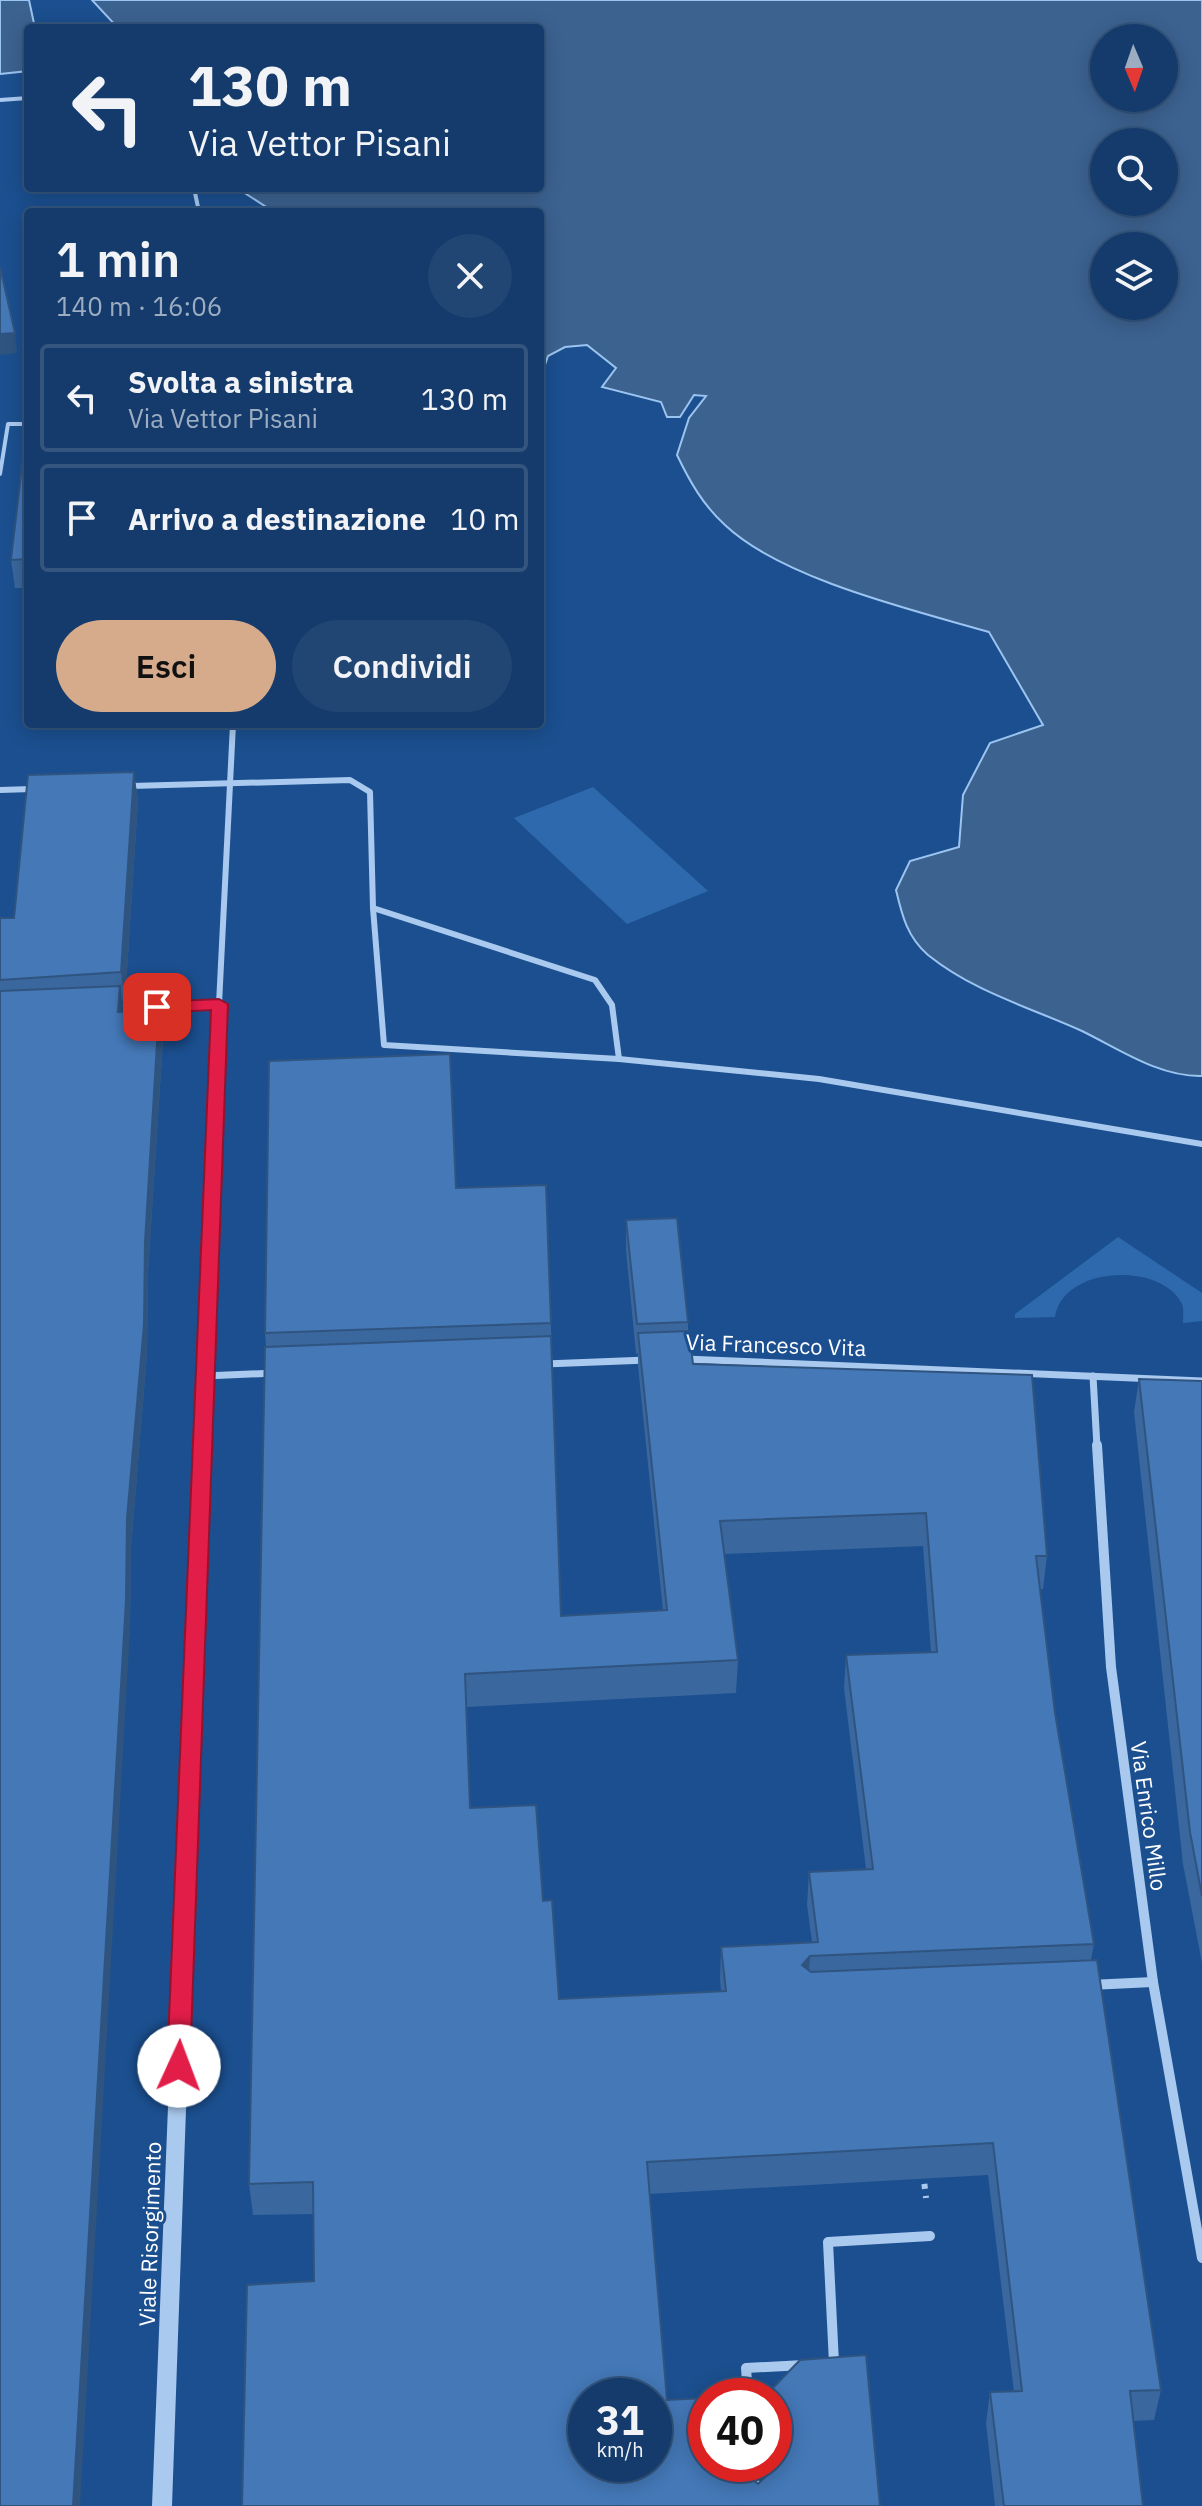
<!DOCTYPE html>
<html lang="it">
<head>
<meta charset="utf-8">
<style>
  :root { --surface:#143b6b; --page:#214673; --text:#f1f3f6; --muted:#9dadc1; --line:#33557e; --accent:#d6ab8b }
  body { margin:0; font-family:"IBM Plex Sans",sans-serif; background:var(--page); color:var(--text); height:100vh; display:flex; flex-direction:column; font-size:30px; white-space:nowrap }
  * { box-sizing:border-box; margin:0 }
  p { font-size:26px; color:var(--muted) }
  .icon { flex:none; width:44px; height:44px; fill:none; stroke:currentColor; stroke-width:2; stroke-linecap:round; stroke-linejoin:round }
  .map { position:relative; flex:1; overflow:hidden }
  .sheet { position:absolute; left:24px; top:208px; width:520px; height:520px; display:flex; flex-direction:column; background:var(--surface); border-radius:8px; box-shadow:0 4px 20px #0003,0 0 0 2px var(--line) }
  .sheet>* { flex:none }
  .hud { position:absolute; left:24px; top:24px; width:520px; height:168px; border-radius:8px; box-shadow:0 4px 20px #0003,0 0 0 2px var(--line); background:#143b6b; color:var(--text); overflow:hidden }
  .needle { width:52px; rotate:178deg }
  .tools { position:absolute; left:1090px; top:24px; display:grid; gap:16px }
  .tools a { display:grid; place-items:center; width:88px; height:88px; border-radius:50%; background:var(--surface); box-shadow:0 4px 20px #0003,0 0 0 2px var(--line); font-size:40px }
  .speed { position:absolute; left:568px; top:2378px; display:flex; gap:16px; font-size:40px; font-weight:700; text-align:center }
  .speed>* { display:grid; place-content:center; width:104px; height:104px; border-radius:50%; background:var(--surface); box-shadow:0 4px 20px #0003,0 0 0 2px var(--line); line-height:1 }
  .speed small { font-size:20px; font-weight:400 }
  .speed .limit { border:12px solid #d22; background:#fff; color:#111 }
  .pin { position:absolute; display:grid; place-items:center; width:68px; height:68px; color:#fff; margin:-34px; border-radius:16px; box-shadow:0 4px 12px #0006 }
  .me { position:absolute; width:88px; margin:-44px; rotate:2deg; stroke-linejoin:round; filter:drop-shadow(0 0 6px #0008) }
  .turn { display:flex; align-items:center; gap:28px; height:168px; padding:0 32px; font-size:36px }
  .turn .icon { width:104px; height:104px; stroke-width:2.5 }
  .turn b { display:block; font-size:56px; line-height:68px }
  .round { display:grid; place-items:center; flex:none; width:84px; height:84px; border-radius:42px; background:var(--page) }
  .summary { display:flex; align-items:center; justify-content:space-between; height:136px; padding:0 32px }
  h1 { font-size:48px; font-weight:600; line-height:60px }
  .button { display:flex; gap:16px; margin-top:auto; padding:16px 32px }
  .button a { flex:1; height:92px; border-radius:48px; background:var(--accent); color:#111; font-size:32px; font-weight:600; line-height:92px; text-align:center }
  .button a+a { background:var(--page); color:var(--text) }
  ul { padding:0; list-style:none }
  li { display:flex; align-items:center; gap:24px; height:108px; margin:0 16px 12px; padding:0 16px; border:4px solid var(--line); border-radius:8px }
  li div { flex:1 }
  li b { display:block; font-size:30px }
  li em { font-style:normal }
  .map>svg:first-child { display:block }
</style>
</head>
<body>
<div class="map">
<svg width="1202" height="2506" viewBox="0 0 1202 2506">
  <rect width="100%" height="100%" fill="#1b4f8f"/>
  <g fill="#2e69ad">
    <polygon points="593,787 708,891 627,924 514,818"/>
    <path d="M 1118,1237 L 1202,1293 L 1202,1321 L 1183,1323 C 1183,1317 1184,1309 1182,1304 C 1162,1262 1063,1265 1055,1317 L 1015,1318 L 1015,1314 Z"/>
  </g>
  <g fill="#3c6290" stroke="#9cc4f0" stroke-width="2" fill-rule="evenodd">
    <polygon points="0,0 29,0 35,28 28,28 28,71 0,74"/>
    <path d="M 92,0 L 1202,0 L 1202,1076 C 1159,1077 1119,1049 1082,1031 C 1029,1007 974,992 928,955 C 907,937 902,915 896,890 L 910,861 L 959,847 L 963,795 L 990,743 L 1043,725 L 989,632 C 913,610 782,579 725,525 C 703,505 690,482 677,455 L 689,418 L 706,396 L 694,395 L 680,417 L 667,417 L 661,402 L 602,387 L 616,368 L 587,345 L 565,347 L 548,356 L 540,380 L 540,212 L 274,212 L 237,188 L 540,188 L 540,28 L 118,28 ZM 1104,38 L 1164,38 L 1164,98 L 1104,98 ZM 1104,142 L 1164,142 L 1164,202 L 1104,202 ZM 1104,246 L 1164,246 L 1164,306 L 1104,306 Z"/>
  </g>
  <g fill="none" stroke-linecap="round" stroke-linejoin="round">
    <polyline stroke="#a9c9ee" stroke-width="6" stroke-dasharray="5 7" stroke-linecap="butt" points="923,2172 926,2198"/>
    <g stroke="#a9c9ee" stroke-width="4">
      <polyline points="0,100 28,98"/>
      <polyline points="194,188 199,212"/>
      <polyline points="0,474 8,424 28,424"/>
    </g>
    <g stroke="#a9c9ee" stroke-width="6">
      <polyline points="131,786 350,780 370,792 373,908 384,1045 619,1059 819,1079 1202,1144"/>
      <polyline points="0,790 32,789"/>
      <polyline points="373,908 595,980 612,1005 619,1059"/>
      <polyline points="219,1004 233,724"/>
    </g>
    <g stroke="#a9c9ee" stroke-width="7">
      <polyline points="685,1359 1202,1381"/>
      <polyline points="545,1364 647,1360"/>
      <polyline points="204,1376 275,1373"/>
      <polyline points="1093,1376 1097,1447"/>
    </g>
    <g stroke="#a9c9ee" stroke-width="10">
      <polyline points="1097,1445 1111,1667 1153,1982 1202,2258"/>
      <polyline points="1090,1985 1153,1982"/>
      <polyline points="830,2364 834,2363 828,2242 930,2236"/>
      <polyline points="748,2396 746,2368 804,2365"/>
      <polyline points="753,2464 756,2506"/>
    </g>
    <polygon fill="#a9c9ee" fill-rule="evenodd" points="219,1000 225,1004 172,2506 152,2506 212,1009 104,1014 98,1010 104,1006"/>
  </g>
  <g fill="#3a679d" fill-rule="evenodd">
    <polygon points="28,415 28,588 15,588 11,560"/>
    <polygon points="134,772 138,801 125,1001 122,1001 124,1012 159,1010 163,1040 148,1272 147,1354 131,1548 130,1630 0,2506 0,918 14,918"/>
    <path d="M 546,1185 L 561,1616 L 663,1611 L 638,1366 L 638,1353 L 636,1354 L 626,1250 L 626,1220 L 688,1322 L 688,1331 L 693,1364 L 1047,1556 L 1043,1589 L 1040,1589 L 1055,1713 L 1094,1944 L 1091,1960 L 1161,2390 L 1154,2420 L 1133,2421 L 1143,2506 L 995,2506 L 986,2423 L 990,2392 L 1014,2392 L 988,2175 L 649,2194 L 667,2400 L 758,2484 L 762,2480 L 761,2464 L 774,2464 L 880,2506 L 242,2506 L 314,2281 L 313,2214 L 253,2215 L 249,2184 L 266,1347 L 265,1333 L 456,1188 ZM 923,1546 L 931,1652 L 846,1655 L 844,1688 L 866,1869 L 809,1872 L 807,1905 L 812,1942 L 721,1947 L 720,1979 L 721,1991 L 559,1999 L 543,1901 L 470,1808 L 467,1707 L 736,1693 L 738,1660 L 724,1554 Z"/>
    <polygon points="1139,1379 1202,1381 1202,1963 1183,1864 1134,1412"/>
  </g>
  <g fill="#305480">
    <polygon points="15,333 17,353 0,355 0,334"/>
    <polygon points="134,772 138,801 125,1001 121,972"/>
    <polygon points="120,986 124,1015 118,1012"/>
    <polygon points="159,1010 163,1040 148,1272 147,1354 131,1548 130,1630 80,2506 73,2506 127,1518"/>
    <polygon points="810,1956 808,1988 802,1965"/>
  </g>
  <g fill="#4478b7" stroke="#305480" stroke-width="2" fill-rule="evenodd">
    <polygon points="0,267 15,333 0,334"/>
    <polygon points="28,415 28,559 11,560"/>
    <polygon points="134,772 121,972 0,980 0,918 14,918 28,775"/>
    <polygon points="120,986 118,1012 159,1010 145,1242 144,1324 127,1518 126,1600 73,2506 0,2506 0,991"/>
    <polygon points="450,1054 456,1188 546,1185 551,1323 265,1333 269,1061"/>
    <polygon points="677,1218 688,1322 637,1324 626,1220"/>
    <path d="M 689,1331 L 693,1364 L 1032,1375 L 1047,1556 L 1036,1556 L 1055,1713 L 1094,1944 L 810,1956 L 802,1965 L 811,1972 L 1097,1960 L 1161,2390 L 1130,2391 L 1143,2506 L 1004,2506 L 990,2392 L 1022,2391 L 993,2143 L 647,2162 L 667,2400 L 706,2398 L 706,2464 L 749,2464 L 750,2477 L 758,2484 L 766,2476 L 765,2464 L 774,2464 L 774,2396 L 732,2396 L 767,2394 L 800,2360 L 866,2355 L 880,2506 L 242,2506 L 247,2285 L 314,2281 L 313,2182 L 249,2184 L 265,1347 L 551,1336 L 561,1616 L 667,1610 L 638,1333 ZM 926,1513 L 937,1652 L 846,1655 L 873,1869 L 809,1872 L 818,1942 L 721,1947 L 726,1991 L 559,1999 L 552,1900 L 543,1901 L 536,1805 L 470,1808 L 465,1674 L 738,1660 L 720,1521 ZM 586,2396 L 654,2396 L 654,2464 L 586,2464 Z"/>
    <polygon points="1139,1379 1202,1381 1202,1896 1190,1832"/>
  </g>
  <polygon fill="#e11d48" stroke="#92132f" stroke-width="2" points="219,999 228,1004 190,2066 187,2073 179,2076 171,2073 167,2066 211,1010 157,1013 148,1007 157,1002"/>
  <g text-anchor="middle" stroke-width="6" stroke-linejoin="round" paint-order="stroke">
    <g font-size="22" fill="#fff" stroke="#1b4f8f">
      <text transform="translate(776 1345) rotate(2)" y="8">Via Francesco Vita</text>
      <text transform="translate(1149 1816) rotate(82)" y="8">Via Enrico Millo</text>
      <text transform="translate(150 2234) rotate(-88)" y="8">Viale Risorgimento</text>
    </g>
  </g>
</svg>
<div class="tools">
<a><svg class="needle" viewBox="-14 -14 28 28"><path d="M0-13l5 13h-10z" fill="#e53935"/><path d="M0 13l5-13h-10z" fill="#9dadc1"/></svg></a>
<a><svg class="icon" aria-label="search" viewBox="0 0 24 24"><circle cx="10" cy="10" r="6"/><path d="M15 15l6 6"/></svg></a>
<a><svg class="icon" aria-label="layers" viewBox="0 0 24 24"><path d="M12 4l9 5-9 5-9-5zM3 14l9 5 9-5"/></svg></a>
</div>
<div class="speed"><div>31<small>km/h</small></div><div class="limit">40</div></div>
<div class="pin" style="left:157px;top:1007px;background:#d93025"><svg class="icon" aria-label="arrive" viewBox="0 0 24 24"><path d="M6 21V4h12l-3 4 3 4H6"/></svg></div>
<svg class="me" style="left:179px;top:2066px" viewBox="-20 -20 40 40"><circle r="19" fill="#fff"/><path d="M0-13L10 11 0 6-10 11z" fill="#e11d48"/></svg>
<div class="hud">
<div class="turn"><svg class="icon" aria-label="left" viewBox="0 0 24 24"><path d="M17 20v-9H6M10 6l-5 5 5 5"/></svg><div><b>130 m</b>Via Vettor Pisani</div></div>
</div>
<section class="sheet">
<div class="summary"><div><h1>1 min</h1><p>140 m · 16:06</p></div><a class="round"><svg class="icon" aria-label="close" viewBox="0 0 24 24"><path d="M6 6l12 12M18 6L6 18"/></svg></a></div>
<ul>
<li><svg class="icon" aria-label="left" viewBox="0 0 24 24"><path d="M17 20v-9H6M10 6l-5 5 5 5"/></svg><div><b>Svolta a sinistra</b><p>Via Vettor Pisani</p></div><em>130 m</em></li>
<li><svg class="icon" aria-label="arrive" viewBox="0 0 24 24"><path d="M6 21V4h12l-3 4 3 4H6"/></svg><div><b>Arrivo a destinazione</b></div><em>10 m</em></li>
</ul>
<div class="button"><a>Esci</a><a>Condividi</a></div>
</section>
</div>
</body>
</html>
